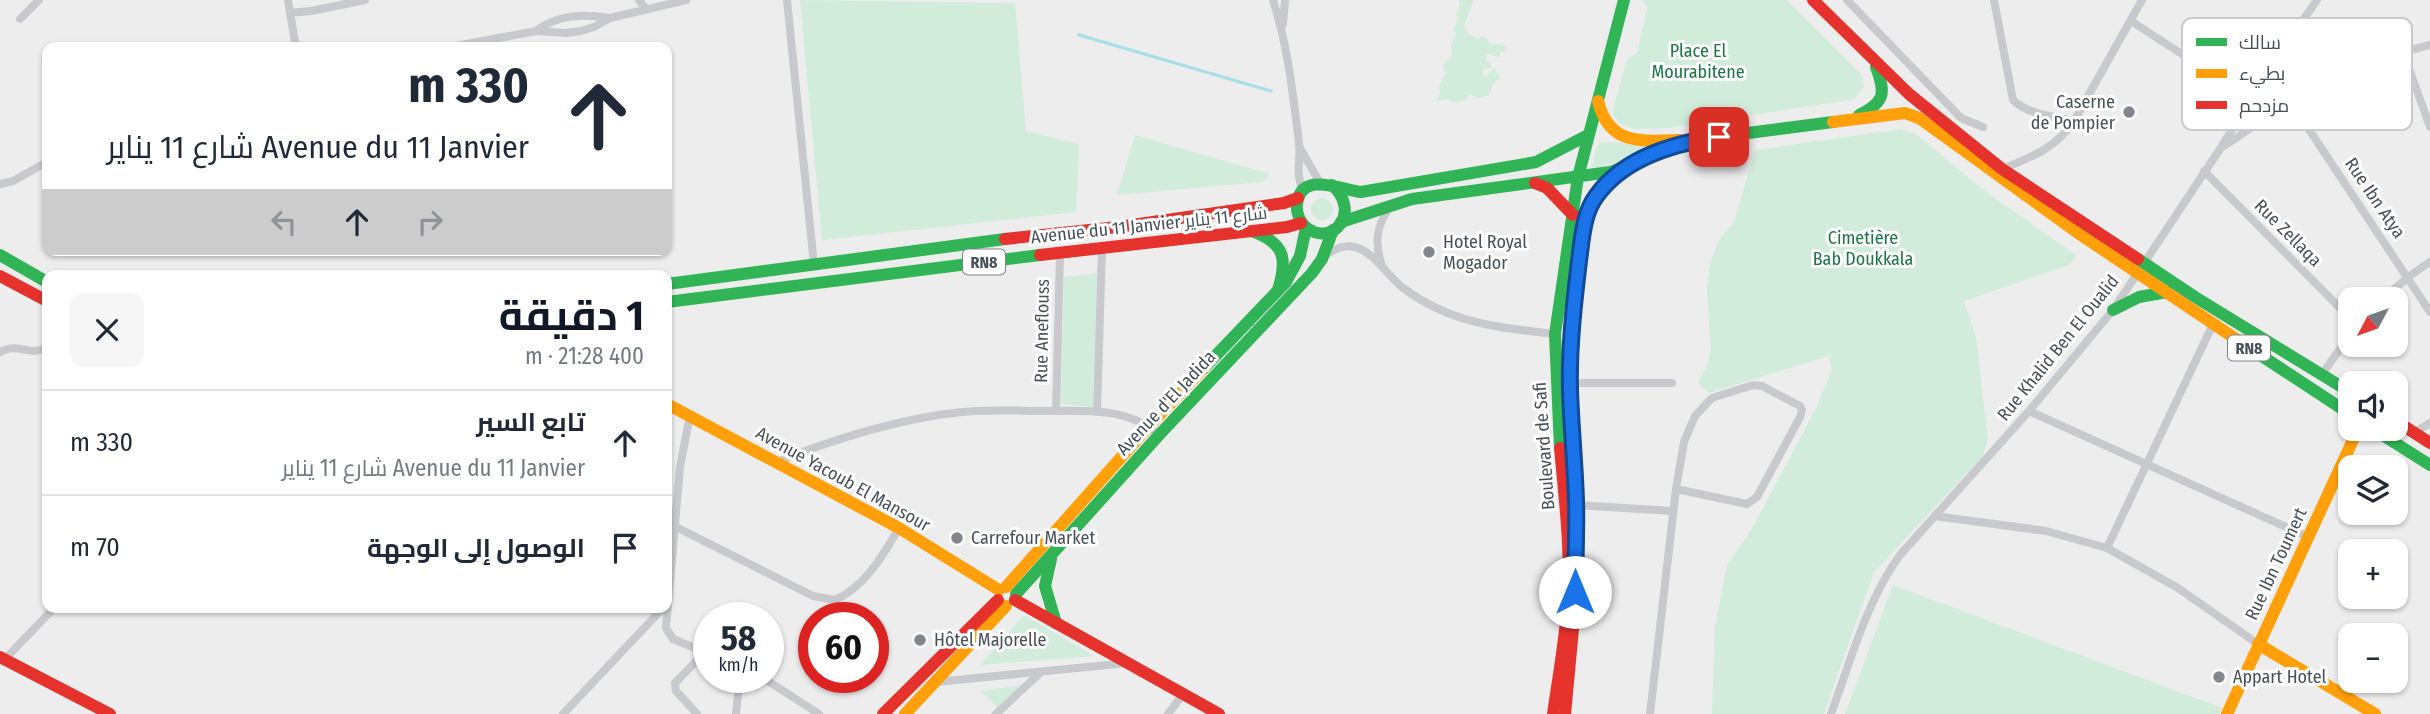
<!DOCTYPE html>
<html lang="ar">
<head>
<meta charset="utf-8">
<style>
  :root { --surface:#fff; --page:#f6f6f7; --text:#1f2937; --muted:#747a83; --line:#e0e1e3; --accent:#111827 }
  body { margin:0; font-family:"Fira Sans Condensed",Cairo,sans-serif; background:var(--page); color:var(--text); direction:rtl; height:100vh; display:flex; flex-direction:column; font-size:26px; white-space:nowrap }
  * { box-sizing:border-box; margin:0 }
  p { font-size:23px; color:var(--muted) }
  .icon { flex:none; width:38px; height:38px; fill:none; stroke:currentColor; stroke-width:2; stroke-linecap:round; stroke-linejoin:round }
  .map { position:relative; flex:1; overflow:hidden; direction:ltr }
  .details { position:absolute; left:42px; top:270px; width:630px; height:343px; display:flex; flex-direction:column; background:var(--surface); border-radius:14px; box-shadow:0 2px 5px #0004; direction:rtl }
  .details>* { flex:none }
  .hud { position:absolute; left:42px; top:42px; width:630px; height:214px; border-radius:14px; box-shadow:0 2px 5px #0004; direction:rtl; background:#fff; color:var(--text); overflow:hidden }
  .needle { width:46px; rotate:229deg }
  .fabs { position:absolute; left:2338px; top:287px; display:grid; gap:14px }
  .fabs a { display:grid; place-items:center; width:70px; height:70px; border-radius:14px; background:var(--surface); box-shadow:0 2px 5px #0004; font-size:35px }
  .speed { position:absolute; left:693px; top:602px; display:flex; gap:14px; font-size:35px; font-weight:700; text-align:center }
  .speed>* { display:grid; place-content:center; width:91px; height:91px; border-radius:50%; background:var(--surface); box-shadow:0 2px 5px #0004; line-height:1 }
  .speed small { font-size:18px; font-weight:400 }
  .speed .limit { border:10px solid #d22; background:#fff; color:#111 }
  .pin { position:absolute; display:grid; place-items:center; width:60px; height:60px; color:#fff; margin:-30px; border-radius:14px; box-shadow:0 4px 10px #0006 }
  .me { position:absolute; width:77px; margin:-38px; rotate:0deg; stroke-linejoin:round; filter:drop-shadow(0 0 5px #0008) }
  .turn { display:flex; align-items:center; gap:24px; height:147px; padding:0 28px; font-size:32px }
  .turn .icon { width:91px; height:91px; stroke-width:2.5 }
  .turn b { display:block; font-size:49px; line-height:60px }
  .lanes { display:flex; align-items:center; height:66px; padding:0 28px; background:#0003; justify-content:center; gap:35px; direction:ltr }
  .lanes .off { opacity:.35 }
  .round { display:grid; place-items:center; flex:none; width:74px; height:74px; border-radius:14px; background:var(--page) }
  .head { display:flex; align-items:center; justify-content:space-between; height:119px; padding:0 28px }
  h1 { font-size:42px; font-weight:700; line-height:52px; color:var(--accent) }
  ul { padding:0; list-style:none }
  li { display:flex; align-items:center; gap:21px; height:105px; padding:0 28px; border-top:2px solid var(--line) }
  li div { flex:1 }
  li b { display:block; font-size:26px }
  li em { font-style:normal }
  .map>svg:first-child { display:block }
</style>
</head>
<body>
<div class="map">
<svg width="2430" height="714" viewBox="0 0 2430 714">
  <rect width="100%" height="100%" fill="#eeeded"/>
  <g fill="#d2ecdb">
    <polygon points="800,0 1015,3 1026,131 1079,144 1076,212 822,240"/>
    <path d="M 1459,0 L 1474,0 L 1464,25 C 1467,33 1470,37 1479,39 L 1482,37 L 1488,39 L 1489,43 L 1503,45 L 1506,48 L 1505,52 L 1501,52 L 1500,57 L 1487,54 L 1486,60 L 1491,65 L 1491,68 L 1482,70 L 1484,75 L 1487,76 L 1494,68 L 1500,77 L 1493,84 L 1488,96 L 1478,98 L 1470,94 L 1463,101 L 1454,103 L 1448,99 L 1437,101 L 1440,93 L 1439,86 L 1446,72 L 1442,67 L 1452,55 L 1451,45 L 1456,34 L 1453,29 L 1458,20 L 1456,15 L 1460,5 Z"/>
    <polygon points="1642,0 1787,0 1861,74 1864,86 1855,99 1844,101 1669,128 1634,129 1621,124 1613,115 1615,101 1627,59 1637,53 1647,8"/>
    <polygon points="1901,129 1916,134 1986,192 2076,255 2073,262 2066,266 1964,301 1976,337 1988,439 1983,456 1874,572 1824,714 1712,714 1715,626 1727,565 1752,529 1817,406 1832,370 1829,356 1709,393 1698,382 1706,368 1711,349 1707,288 1710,263 1719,240 1734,222 1755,150"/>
    <polygon points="1135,135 1270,174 1263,182 1117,195"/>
    <path d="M 1600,142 L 1670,144 C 1644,151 1619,165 1592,168 L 1596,148 Z"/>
    <circle cx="1322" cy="209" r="11"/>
    <polygon points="1097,273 1093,407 1061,404 1064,277"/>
    <polygon points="1893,585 2222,708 2219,714 1845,714"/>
    <polygon points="1024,615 1094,656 980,665"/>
    <polygon points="1022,685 997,707 980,691"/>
  </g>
  <polygon fill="#a8dee9" points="1078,33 1273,90 1272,93 1077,36"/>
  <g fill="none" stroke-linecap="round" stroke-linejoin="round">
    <g stroke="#c7c9cc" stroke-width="8">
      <polyline points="288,0 290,13 311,11 365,0"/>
      <polyline points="639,0 646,9"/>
      <polyline points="787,0 814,265"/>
      <path d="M 1273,0 C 1288,46 1293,95 1299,143 C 1301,160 1295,174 1303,191"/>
      <polyline points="1847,0 1961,118 1983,127"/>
      <path d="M 1994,0 L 2013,100 C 2026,114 2056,117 2074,121"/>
      <polyline points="290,13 296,47"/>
      <polyline points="20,19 39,0"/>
      <polyline points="2131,21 2251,99"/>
      <polyline points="1283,24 1285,0"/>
      <path d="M 536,31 C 558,14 583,14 610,18"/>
      <polyline points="450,47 536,31 566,33 581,31 594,27 610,18 686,0"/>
      <polyline points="2403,52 2430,127"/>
      <polyline points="2269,69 2430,312"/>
      <path d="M 2224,146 C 2259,123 2295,96 2333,78 C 2364,64 2398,53 2430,45"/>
      <polyline points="1300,148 1320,183"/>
      <path d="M 2002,169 C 2032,157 2056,148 2074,121 L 2142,0"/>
      <polyline points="2204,171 2350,318"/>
      <polyline points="0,184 13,181 47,162"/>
      <path d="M 1324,257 C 1333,249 1346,243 1358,248 C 1376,255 1388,276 1402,287 C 1449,323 1498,328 1555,334"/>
      <path d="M 1382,266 C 1374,243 1376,224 1391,206"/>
      <polyline points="2383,299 2408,277 2430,262"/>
      <path d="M 0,352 C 19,341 32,359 47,346"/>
      <polyline points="2322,374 2350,335"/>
      <polyline points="1570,383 1672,383"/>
      <polyline points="1056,411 1060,253"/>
      <polyline points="2029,411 2308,537"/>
      <polyline points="1097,412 1102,248"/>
      <polyline points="690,415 680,467 666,628 673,639 709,654"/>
      <polyline points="2414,433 2430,423"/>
      <path d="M 777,462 C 833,439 902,418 962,412 C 990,409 1019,411 1048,411 C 1085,410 1130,408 1159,435"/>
      <polyline points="1576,505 1672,511"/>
      <polyline points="1935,516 2046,531 2107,548 2178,588 2258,644"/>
      <path d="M 676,527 L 813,596 L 835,600 C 865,587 883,555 899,528"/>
      <polyline points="2107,548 2213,324"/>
      <polyline points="5,659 55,607"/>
      <polyline points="762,677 819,714"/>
      <polyline points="936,682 1128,663"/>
      <polyline points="563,714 664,607"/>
      <polyline points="697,714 676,691 675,683 705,652"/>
      <polyline points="736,714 739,686 743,677"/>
      <polyline points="996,714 1040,673"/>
      <polyline points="1168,714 1184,693"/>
      <polyline points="1650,714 1676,489 1684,442 1695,416 1712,398 1753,385 1762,386 1800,406 1802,410 1800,417 1757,497 1747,504 1676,489"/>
      <path d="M 1831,714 C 1851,660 1866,602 1900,555 L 2029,411 L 2113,310 L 2220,149 L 2269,69 L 2317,0"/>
    </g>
    <g stroke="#30b455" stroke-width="12">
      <path d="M 1859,115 C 1885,102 1886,94 1876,67"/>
      <path d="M 1332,185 C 1362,212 1333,247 1307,228 C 1300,223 1296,213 1297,204 C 1301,170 1342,190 1361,192 L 1536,162 L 1588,135"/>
      <polyline points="1341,222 1412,199 1610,172 1694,140 1833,122"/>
      <path d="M 1254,232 C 1286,244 1287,260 1278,290"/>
      <polyline points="0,255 47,282"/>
      <polyline points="2138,259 2195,297 2350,392"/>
      <polyline points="667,284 1005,239"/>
      <polyline points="667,302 1040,255"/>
      <polyline points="2113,310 2139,297 2167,292"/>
      <polyline points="2239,341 2350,414"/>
      <polyline points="1202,370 1286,282 1300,256 1306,228"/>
      <polyline points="2373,429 2430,465"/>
      <polyline points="1560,448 1555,334 1578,177 1624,0"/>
      <polyline points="1575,537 1576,505 1570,388 1572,317 1583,232 1590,206 1597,194 1621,170"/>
      <polyline points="1051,559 1045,586 1056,623"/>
      <polyline points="1016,594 1159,435 1312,273 1322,259 1333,230"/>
    </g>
    <g stroke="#ff9f0a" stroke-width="12">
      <path d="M 1598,101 C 1609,146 1641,141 1680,140"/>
      <polyline points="1833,122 1905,113 1919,118 2078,233 2239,341"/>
      <polyline points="667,404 899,528 999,590"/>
      <polyline points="1006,587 1149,426 1202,370"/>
      <polyline points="2258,644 2375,714"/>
      <polyline points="905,714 1006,606"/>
      <polyline points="2227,714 2358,429"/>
    </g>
    <g stroke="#e5322d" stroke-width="12">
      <polyline points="1813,0 1909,94 2002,169 2138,259"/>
      <polyline points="1535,183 1547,188 1573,215"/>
      <polyline points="1005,239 1118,227 1284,203 1298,198"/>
      <polyline points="1040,255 1287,227 1301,223"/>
      <polyline points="0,276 47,301"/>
      <polyline points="2396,421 2430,443"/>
      <polyline points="1015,600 1219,714"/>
      <polyline points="0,657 110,714"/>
      <polyline points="883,714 998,600"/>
      <path d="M 1553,714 C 1558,680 1564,646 1567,611 C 1572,557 1565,502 1560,448"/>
      <polyline points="1565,714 1575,608"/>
    </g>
  </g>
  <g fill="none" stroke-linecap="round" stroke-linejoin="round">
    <g stroke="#114b97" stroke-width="18">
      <path id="route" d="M 1575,592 C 1575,562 1577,531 1576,501 C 1575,464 1571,426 1570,389 C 1569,346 1574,303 1579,261 C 1582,239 1583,213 1597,195 C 1625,157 1674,143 1719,137"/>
    </g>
    <use href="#route" stroke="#1a73e8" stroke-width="12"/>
  </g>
  <g fill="#81878d" stroke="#fff" stroke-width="2.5">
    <circle cx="2129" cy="112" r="7"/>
    <circle cx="1429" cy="252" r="7"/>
    <circle cx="957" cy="538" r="7"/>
    <circle cx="920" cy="640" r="7"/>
    <circle cx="2219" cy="677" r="7"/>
  </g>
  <g text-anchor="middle" stroke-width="6" stroke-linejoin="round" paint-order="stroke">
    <g fill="#fff" stroke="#7e848b" stroke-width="2">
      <rect x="963" y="249.5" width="42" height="25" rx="5"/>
      <rect x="2228" y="335.5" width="42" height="25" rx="5"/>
    </g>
    <g font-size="16" font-weight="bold" fill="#465059">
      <text x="984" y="268">RN8</text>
      <text x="2249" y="354">RN8</text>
    </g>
    <g font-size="18" fill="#1a7645" stroke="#fff">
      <text x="1698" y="57">Place El<tspan x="1698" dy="21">Mourabitene</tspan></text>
      <text x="1863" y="244">Cimetière<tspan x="1863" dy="21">Bab Doukkala</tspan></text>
    </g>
    <g font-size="18" fill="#465059" stroke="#fff" text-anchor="start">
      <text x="2115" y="108" text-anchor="end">Caserne<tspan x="2115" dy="21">de Pompier</tspan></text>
      <text x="1443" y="248">Hotel Royal<tspan x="1443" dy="21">Mogador</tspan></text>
      <text x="971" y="544">Carrefour Market</text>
      <text x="934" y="646">Hôtel Majorelle</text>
      <text x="2233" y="683">Appart Hotel</text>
    </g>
    <g font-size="18" fill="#465059" stroke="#fff">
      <text transform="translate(2375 198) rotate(56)" y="6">Rue Ibn Atya</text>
      <text transform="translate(1149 225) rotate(-6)" y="6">Avenue du 11 Janvier شارع 11 يناير</text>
      <text transform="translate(2288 233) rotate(45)" y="6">Rue Zellaqa</text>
      <text transform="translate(1042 331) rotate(-89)" y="6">Rue Aneflouss</text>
      <text transform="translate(2058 348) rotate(-51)" y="6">Rue Khalid Ben El Oualid</text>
      <text transform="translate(1166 403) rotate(-47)" y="6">Avenue d'El Jadida</text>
      <text transform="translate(1544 446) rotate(-94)" y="6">Boulevard de Safi</text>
      <text transform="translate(843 479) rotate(29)" y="6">Avenue Yacoub El Mansour</text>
      <text transform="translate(2276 564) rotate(-65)" y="6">Rue Ibn Toumert</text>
    </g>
  </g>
  <rect x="2182" y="18" width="230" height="112" rx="10" fill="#fff" stroke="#c8cacd" stroke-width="2"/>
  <rect x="2196" y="38" width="31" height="8" fill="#30b455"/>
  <rect x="2196" y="69" width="31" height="9" fill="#ff9f0a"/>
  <rect x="2196" y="101" width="31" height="8" fill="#e5322d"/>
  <g font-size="19" fill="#465059">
    <text x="2239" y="49">سالك</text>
    <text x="2239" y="80">بطيء</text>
    <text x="2239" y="112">مزدحم</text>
  </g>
</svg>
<div class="fabs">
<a><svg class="needle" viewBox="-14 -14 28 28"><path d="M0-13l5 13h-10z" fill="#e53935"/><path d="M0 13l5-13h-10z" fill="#747a83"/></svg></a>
<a><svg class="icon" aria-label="sound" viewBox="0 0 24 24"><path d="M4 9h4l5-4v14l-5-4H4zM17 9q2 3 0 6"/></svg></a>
<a><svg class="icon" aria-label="layers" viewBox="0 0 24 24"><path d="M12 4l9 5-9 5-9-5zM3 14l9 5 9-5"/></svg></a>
<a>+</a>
<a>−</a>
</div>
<div class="speed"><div>58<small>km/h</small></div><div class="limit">60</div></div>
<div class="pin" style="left:1719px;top:137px;background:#d93025"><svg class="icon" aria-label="arrive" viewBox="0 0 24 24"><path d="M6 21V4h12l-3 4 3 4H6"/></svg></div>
<svg class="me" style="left:1575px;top:592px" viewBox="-20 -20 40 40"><circle r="19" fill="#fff"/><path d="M0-13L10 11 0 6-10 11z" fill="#1a73e8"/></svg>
<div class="hud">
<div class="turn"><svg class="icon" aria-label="ahead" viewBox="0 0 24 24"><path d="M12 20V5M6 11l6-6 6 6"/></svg><div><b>330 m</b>Avenue du 11 Janvier شارع 11 يناير</div></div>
<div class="lanes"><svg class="icon off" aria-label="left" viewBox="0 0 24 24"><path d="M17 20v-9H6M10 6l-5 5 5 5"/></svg><svg class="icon" aria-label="ahead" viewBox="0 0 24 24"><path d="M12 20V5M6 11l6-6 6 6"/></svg><svg class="icon off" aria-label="right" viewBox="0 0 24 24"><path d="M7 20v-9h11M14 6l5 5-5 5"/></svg></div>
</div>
<section class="details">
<div class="head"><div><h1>1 دقيقة</h1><p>400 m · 21:28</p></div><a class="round"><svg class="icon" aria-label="close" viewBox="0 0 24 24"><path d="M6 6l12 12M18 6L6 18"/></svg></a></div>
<ul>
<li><svg class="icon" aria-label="ahead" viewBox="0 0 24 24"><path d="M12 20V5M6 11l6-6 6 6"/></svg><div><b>تابع السير</b><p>Avenue du 11 Janvier شارع 11 يناير</p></div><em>330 m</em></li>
<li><svg class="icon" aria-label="arrive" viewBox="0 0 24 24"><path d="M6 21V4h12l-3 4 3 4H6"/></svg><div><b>الوصول إلى الوجهة</b></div><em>70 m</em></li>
</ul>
</section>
</div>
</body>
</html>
